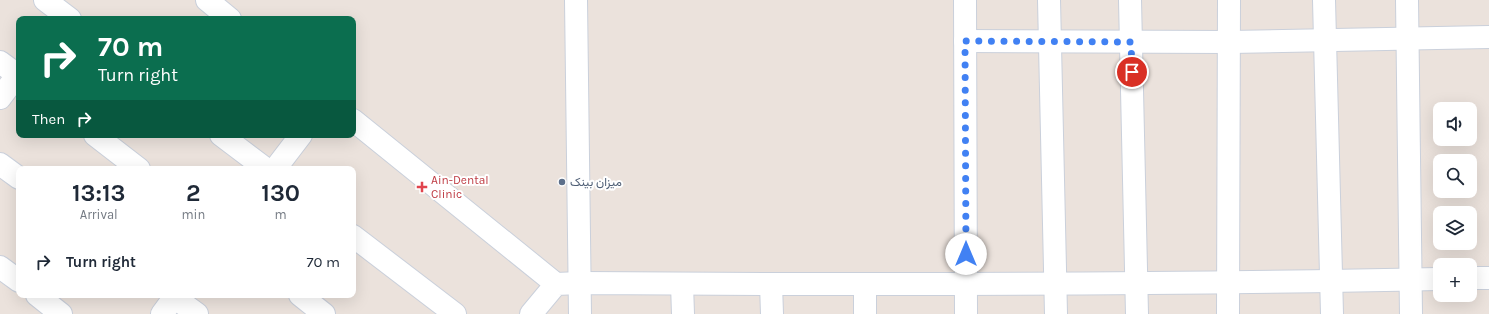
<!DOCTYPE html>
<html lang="en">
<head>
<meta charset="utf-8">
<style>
  :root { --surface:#fff; --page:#f6f6f7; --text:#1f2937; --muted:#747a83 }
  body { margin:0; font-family:Karla,Vazirmatn,sans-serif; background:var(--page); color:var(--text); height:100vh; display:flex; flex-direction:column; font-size:15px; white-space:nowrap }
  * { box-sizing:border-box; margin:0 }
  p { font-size:13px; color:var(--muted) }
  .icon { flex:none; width:22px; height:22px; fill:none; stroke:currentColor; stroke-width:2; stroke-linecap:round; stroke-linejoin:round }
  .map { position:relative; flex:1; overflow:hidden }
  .drawer { position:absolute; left:16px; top:166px; width:340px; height:132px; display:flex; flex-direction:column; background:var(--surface); border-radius:8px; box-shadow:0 4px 16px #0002 }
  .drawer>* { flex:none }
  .banner { position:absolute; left:16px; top:16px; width:340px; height:122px; border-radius:8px; box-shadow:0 4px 16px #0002; background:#0b6e4f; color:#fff; overflow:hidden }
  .controls { position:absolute; left:1433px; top:102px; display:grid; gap:8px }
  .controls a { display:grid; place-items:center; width:44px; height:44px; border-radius:8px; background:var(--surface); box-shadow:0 4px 16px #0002; font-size:20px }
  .pin { position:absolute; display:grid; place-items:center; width:34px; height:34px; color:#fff; margin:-17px; border:2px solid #fff; border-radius:50%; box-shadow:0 1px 4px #0007 }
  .me { position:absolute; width:44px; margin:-22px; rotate:0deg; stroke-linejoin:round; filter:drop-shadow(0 0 3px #0008) }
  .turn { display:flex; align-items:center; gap:14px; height:84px; padding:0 16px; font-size:18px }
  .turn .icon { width:52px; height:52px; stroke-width:2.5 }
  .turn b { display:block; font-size:28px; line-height:34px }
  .then { display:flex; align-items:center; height:38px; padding:0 16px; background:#0003; gap:8px; font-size:15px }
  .eta { display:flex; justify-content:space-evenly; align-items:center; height:68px; text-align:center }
  .eta b { font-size:24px; font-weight:700; line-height:28px }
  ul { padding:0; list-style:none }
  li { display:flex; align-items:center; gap:12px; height:56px; padding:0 16px }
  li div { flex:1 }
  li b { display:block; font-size:15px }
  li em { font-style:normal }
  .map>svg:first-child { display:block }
</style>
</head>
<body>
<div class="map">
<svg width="1489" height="314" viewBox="0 0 1489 314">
  <rect width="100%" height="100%" fill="#ebe2dc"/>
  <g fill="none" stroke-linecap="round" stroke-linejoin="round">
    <g stroke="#cad0db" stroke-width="24">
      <g id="minor">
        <polyline points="45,0 70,19"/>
        <polyline points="207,0 230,19"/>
        <polyline points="576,0 580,314"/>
        <polyline points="965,0 966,314"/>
        <polyline points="1049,0 1056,314"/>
        <polyline points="1130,0 1137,314"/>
        <polyline points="1324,0 1332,314"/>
        <polyline points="1407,0 1411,314"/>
        <polyline points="965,41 1230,42 1489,37"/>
        <polyline points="0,62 19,76"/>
        <polyline points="0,98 19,73"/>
        <polyline points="353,120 556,284"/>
        <polyline points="95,135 139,169"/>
        <polyline points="221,135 266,169"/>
        <polyline points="0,164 19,178"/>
        <polyline points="275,169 301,135"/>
        <polyline points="353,236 455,314"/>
        <polyline points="0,267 19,281"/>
        <polyline points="1470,278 1489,278"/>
        <polyline points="682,284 683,314"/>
        <polyline points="771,284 772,314"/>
        <polyline points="865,285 865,314"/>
        <polyline points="37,295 61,314"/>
        <polyline points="171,295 197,314"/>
        <polyline points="300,295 324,314"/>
        <polyline points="162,314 176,295"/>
        <path d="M 531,314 L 556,284 L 580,283 C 867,285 1153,285 1440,279"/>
        <polyline points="1228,314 1229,0"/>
      </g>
    </g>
    <use href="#minor" stroke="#fff" stroke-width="22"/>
  </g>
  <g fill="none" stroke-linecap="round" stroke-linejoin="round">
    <polyline stroke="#4181f3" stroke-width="7" stroke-dasharray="0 12.6" points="966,254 965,41 1131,42 1132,72"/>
  </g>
  <circle fill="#5c6f8a" stroke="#fff" stroke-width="1.5" cx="562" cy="182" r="4"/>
  <path fill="#e0444e" stroke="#fff" stroke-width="1.5" d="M420 181h4v4h4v4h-4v4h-4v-4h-4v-4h4z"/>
  <g text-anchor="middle" stroke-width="4" stroke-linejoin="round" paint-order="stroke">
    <g font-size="12" fill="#be3a42" stroke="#fff" text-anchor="start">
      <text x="431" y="184">Ain-Dental<tspan x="431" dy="14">Clinic</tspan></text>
    </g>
    <g font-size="12" fill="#4e5e75" stroke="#fff" text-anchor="start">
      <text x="570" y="186">میزان بینک</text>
    </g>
  </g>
</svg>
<div class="controls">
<a><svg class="icon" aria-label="sound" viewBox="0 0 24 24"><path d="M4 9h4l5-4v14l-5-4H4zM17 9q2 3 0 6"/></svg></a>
<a><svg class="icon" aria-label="search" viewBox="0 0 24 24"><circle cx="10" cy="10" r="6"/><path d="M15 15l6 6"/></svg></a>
<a><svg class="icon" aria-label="layers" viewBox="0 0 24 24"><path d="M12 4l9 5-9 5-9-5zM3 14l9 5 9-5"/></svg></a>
<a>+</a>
</div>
<div class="pin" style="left:1132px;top:72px;background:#d93025"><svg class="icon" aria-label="arrive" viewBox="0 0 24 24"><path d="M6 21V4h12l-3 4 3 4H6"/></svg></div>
<svg class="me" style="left:966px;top:254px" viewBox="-20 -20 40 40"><circle r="19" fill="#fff"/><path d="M0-13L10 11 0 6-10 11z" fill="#4181f3"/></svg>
<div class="banner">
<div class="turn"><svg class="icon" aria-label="right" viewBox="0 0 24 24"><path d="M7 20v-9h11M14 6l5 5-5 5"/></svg><div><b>70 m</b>Turn right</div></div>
<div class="then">Then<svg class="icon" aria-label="right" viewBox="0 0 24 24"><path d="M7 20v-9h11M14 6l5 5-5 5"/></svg></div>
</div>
<section class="drawer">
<div class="eta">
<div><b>13:13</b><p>Arrival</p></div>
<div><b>2</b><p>min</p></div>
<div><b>130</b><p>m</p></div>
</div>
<ul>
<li><svg class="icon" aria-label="right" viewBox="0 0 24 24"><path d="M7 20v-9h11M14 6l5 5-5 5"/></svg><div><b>Turn right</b></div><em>70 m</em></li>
</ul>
</section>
</div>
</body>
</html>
